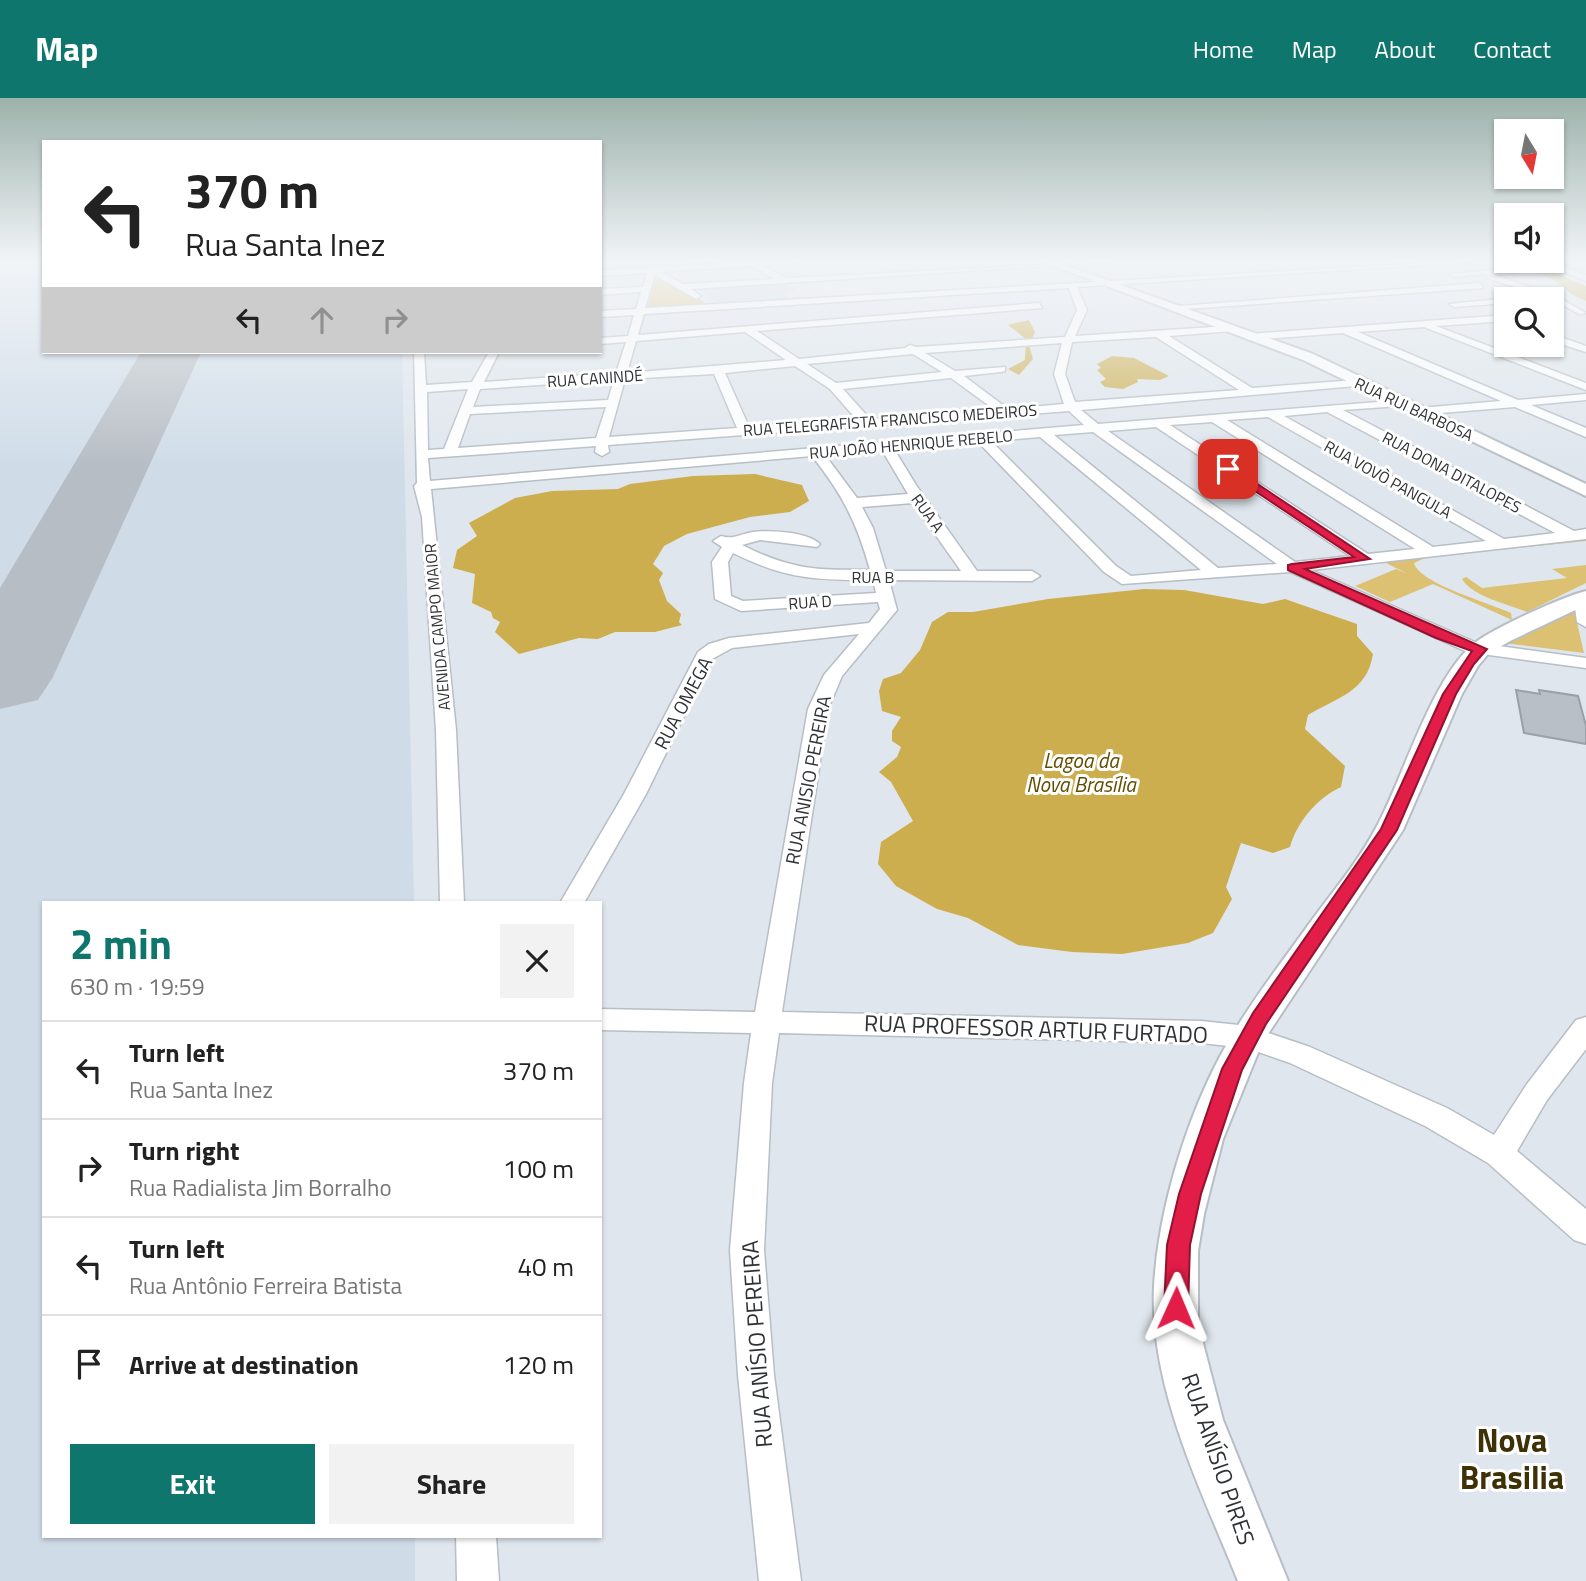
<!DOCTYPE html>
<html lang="en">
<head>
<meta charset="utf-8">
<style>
  :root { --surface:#fff; --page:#f2f2f2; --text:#222; --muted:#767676; --line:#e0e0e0; --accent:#0f766e }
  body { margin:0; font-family:"Titillium Web",sans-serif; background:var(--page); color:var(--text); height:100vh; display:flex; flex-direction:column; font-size:26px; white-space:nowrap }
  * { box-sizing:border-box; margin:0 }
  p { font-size:23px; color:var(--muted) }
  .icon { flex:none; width:38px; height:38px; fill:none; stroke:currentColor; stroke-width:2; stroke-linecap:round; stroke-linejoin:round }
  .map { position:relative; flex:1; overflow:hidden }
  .panel { position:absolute; left:42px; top:803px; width:560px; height:637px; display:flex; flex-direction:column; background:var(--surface); border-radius:0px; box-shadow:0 2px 5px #0004 }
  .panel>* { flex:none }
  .guide { position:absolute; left:42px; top:42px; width:560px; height:214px; border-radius:0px; box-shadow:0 2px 5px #0004; background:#fff; color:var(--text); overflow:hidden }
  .needle { width:46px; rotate:170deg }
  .fabs { position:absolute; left:1494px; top:21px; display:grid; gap:14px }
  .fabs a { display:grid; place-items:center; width:70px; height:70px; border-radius:0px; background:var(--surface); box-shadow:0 2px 5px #0004; font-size:35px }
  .pin { position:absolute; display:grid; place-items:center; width:60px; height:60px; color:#fff; margin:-30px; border-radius:14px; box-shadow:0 4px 10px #0006 }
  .me { position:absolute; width:77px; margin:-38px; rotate:1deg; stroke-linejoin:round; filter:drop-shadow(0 0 5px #0008) }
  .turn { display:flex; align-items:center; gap:24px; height:147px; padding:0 28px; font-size:32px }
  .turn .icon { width:91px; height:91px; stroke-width:2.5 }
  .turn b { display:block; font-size:49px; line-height:60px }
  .lanes { display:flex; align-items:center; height:66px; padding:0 28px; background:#0003; justify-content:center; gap:35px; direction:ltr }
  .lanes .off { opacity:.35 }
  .round { display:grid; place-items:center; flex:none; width:74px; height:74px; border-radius:0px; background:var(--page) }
  .head { display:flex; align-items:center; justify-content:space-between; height:119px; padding:0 28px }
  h1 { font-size:42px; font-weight:700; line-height:52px; color:var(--accent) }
  .button { display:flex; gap:14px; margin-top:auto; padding:14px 28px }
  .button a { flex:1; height:80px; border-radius:0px; background:var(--accent); color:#fff; font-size:28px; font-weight:700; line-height:80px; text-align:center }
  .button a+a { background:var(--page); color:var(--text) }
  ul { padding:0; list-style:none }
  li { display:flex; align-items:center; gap:21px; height:98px; padding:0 28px; border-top:2px solid var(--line) }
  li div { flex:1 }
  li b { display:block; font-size:26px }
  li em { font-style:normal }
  header { display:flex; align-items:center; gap:42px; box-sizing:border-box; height:98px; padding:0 35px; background:var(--accent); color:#fff }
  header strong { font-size:33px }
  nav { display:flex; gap:38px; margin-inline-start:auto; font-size:24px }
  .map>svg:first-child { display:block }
</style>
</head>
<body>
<header>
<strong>Map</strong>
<nav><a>Home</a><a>Map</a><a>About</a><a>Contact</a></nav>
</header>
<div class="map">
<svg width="1586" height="1483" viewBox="0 0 1586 1483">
  <rect width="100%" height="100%" fill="#dfe6ed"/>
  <g fill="#cfdce8">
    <polygon points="0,162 44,162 44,254 402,254 414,805 44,805 44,1438 415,1439 415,1483 0,1483"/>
    <polygon points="784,184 799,194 785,195 788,201 719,206 695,189"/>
  </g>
  <g fill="#dcc172">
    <polygon points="657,175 708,207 647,211"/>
    <path d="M 1586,436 L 1586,443 L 1427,459 L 1414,465 C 1420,486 1490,505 1511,515 L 1512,522 L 1433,486 L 1390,504 L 1355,488 L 1396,471 L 1408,476 L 1376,460 Z"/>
    <path d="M 1586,467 L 1586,485 L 1527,514 C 1508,506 1473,499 1462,481 L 1466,479 L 1482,490 L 1567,480 L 1552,471 Z"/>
    <polygon points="1574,512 1584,555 1503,545"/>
  </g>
  <g fill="#cdae4f">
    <polygon points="1506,162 1528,164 1586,188 1586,203 1571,196 1556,183"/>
    <polygon points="1029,222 1035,234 1029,247 1033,261 1019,277 1008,271 1025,262 1026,241 1008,227"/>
    <polygon points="1112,258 1134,260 1169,278 1160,282 1137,281 1138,284 1123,291 1105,289 1100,284 1106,281 1097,272 1101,270 1097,266"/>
    <polygon points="755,376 802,387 809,403 790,414 750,419 687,436 664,448 653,466 663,475 659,482 667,503 681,516 679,524 682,527 655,534 615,534 598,541 579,540 519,556 495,534 500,524 493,520 491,514 472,505 475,476 453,470 457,452 477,438 469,425 515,400 552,393 618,391 630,386 693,378"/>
    <path d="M 1144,491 L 1184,492 L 1263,506 L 1285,501 L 1357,526 L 1357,538 L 1373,556 C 1367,594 1338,599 1308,617 L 1305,631 L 1345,668 L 1341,689 C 1317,700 1297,724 1290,749 L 1273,755 L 1241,745 L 1226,789 L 1232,801 L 1213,835 L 1188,845 L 1122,856 L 1072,854 L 1018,847 L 968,820 L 937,811 L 896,788 L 878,766 L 881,744 L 913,723 L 891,684 L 879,674 L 897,659 L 901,649 L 892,643 L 892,633 L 901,619 L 882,613 L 879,593 L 883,581 L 901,575 L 920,552 L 932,524 L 948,514 L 973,514 L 1048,501 Z"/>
  </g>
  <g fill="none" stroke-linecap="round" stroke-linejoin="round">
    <polygon fill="#b7bdc4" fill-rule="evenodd" points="141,254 201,254 53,579 38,602 0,611 0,490"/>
  </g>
  <polygon fill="#b8bfc6" stroke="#99a0a7" stroke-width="2" points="1516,592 1540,596 1539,592 1578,598 1586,628 1586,646 1524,635"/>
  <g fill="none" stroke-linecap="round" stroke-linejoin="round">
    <g stroke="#b7bec5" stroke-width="3">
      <g id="minor">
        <path d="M 651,162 L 659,162 L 657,169 L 743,164 L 741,162 L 821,162 L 763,168 L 787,180 L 1138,162 L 691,191 L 701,198 L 696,201 L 655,177 L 645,210 L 1477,162 L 1473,164 L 1077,189 L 1087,212 L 1075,238 L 1229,228 L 1233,233 L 1169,238 L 1252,290 L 1356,282 L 1362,285 L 1356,288 L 1081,312 L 1098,326 L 1404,302 L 1404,306 L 1400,308 L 1343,312 L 1574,433 L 1586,431 L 1586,441 L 1311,472 L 1477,545 L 1586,560 L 1586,570 L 1467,554 L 1290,474 L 1122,486 L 1104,474 L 978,344 L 894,351 L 916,387 L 977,473 L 1032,473 L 1040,478 L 1032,483 L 889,482 L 897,512 L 842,578 L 828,611 L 782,914 L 1201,923 L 1248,928 L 1310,949 L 1447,1010 L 1494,1037 L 1527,986 L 1576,922 L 1586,919 L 1586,951 L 1547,1002 L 1517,1053 L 1586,1111 L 1586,1146 L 1574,1142 L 1488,1065 L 1425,1028 L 1290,965 L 1247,950 L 1201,945 L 779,935 L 772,985 L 764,1152 L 774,1277 L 801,1483 L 759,1483 L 738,1277 L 730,1152 L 744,985 L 751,935 L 600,932 L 600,911 L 755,914 L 808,611 L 824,577 L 859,536 L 732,550 L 712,561 L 646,696 L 584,805 L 560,805 L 624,696 L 698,554 L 709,546 L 729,540 L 869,525 L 880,511 L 878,504 L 741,513 L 715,501 L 712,464 L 722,449 L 713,443 L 721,438 C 733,442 740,436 753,434 C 771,432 807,434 820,446 L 817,449 L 760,442 L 742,447 C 792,472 815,472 870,472 C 857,425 843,397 812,358 L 431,391 L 456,632 L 464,805 L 440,805 L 436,632 L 422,419 L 414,388 L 417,385 L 414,254 L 424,254 L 426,287 L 472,284 L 489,254 L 499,254 L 484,284 L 616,275 L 626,244 L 600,246 L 600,240 L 628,238 L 634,217 L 600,219 L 600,213 L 636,211 L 641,194 L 600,197 L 600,191 L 643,189 L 647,175 L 600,178 L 600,172 L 649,170 ZM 751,168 L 775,181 L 683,186 L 661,174 ZM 1069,190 L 1077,212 L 1065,239 L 916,249 L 910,247 L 905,250 L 799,261 L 757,233 L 1042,210 L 1039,205 L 638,237 L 644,216 ZM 745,234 L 786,262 L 627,275 L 636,243 ZM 1156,239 L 1239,292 L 1075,304 L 1065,276 L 1072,244 ZM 1062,245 L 1054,276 L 1064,306 L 1008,311 L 964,278 L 1001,274 L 1005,273 L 1005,269 L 955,273 L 925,255 ZM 913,256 L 942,274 L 836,285 L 807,266 ZM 795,268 L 830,291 L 857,322 L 749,329 L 725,275 ZM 714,276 L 737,330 L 609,339 L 625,281 ZM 951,280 L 995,312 L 870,321 L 843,291 ZM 614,282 L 608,302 L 473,309 L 480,291 ZM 468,291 L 444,351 L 428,352 L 427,294 ZM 606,309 L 596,340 L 458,350 L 470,316 ZM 1069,313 L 1084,327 L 430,383 L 428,360 L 596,348 L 595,354 L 602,358 L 609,354 L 608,347 ZM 1327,314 L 1555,435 L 1504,441 L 1284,318 ZM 1268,319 L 1486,443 L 1433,449 L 1227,322 ZM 1212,324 L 1415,451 L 1368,456 L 1170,327 ZM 1156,329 L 1350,458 L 1295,464 L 1108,333 ZM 1093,334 L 1277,466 L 1218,470 L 1054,337 ZM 1040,339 L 1201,472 L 1131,478 L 1116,468 L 991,343 ZM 882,352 L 908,396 L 857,400 L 825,357 ZM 913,405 L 961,473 L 886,473 L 873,430 L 862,409 ZM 733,455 C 786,481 815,482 873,482 L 876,495 L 743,503 L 731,498 L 728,464 Z"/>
        <polygon points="1537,163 1548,163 1586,177 1586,183"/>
        <polygon points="1518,170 1515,175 1492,176 1554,197 1586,215 1579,216 1552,201 1487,180 1487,176 1454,179 1450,176"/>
        <polygon points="1480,185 1483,190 1172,212 1167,209"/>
        <polygon points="1510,200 1507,205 1454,209 1449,206"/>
        <polygon points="1507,217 1507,223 1436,228 1586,285 1586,292 1424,229 1358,234 1518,302 1586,296 1586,302 1531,307 1586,330 1586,339 1515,309 1416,317 1414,314 1420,310 1501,303 1343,235 1249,242 1244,239 1249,236"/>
        <polygon points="1552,236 1586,248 1586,254 1552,243"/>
        <polygon points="1582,497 1586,498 1586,529 1577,524 1574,502"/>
        <polygon points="456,1438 496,1438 499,1483 457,1483"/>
      </g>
    </g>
    <g stroke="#b7bec5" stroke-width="4">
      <g id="tertiary">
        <polygon points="1038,162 1051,162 1313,256 1586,386 1586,398 1303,262"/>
        <path d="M 1586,493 L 1586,507 L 1510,543 L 1488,556 L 1478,568 L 1462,596 L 1403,732 L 1262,945 L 1223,1041 L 1204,1116 L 1198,1153 L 1198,1226 L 1223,1322 L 1288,1483 L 1238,1483 C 1201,1391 1149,1289 1154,1188 C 1159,1104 1192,1000 1237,929 C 1257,896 1281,865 1304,833 C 1328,799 1358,765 1377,728 C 1404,677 1430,586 1471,548 C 1488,532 1562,499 1586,493 Z"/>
      </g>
    </g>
    <use href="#minor" fill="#fff" fill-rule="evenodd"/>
    <use href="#tertiary" fill="#fff" fill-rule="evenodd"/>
  </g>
  <linearGradient id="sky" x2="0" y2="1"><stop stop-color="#9db2ab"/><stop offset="0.44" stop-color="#f1f4f7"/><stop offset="1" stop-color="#f1f4f7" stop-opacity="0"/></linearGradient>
  <rect width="1586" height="369" fill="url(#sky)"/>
  <polygon fill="#e11d48" stroke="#92132f" stroke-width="2" points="1225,369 1232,369 1370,461 1305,471 1487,551 1474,566 1456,596 1397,732 1266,926 1242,972 1201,1096 1190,1147 1188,1210 1184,1218 1176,1221 1167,1218 1164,1210 1167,1147 1179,1096 1222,971 1253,915 1381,731 1443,596 1472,553 1436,540 1288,472 1288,467 1292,466 1354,459 1225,373"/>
  <g text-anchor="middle" stroke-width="6" stroke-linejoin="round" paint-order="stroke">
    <g font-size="16" fill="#2f3235" stroke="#fff">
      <text transform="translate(595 280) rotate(-4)" y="6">RUA CANINDÉ</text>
      <text transform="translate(1414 311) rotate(25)" y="6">RUA RUI BARBOSA</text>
      <text transform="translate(890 322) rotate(-4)" y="6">RUA TELEGRAFISTA FRANCISCO MEDEIROS</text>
      <text transform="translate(911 346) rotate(-5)" y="6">RUA JOÃO HENRIQUE REBELO</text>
      <text transform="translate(1452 374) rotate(28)" y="6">RUA DONA DITALOPES</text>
      <text transform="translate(1388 381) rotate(29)" y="6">RUA VOVÒ PANGULA</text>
      <text transform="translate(928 415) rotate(54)" y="6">RUA A</text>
      <text x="873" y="485">RUA B</text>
      <text transform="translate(810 504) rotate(-4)" y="6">RUA D</text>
      <text transform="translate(437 529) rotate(-95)" y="6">AVENIDA CAMPO MAIOR</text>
    </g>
    <g font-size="19" fill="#2f3235" stroke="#fff">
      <text transform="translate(683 605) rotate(-62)" y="7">RUA OMEGA</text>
      <text transform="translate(808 682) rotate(-79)" y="7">RUA ANISIO PEREIRA</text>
    </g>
    <g font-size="21" font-style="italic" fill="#634e00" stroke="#fff">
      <text x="1081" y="670">Lagoa da<tspan x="1081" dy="24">Nova Brasília</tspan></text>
    </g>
    <g font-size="23" fill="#2f3235" stroke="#fff">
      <text transform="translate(1036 931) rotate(2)" y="8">RUA PROFESSOR ARTUR FURTADO</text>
      <text transform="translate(757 1246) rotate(-94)" y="8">RUA ANÍSIO PEREIRA</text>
      <text transform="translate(1218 1361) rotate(71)" y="8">RUA ANÍSIO PIRES</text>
    </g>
    <g font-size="32" font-weight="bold" fill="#3e3106" stroke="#fff">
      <text x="1512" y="1354">Nova<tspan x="1512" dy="37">Brasilia</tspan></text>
    </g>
  </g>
</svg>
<div class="fabs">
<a><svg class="needle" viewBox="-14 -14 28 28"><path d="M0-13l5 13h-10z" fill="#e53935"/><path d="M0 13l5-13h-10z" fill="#767676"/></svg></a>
<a><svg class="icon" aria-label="sound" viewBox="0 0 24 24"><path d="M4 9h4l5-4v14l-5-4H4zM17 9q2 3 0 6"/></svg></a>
<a><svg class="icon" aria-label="search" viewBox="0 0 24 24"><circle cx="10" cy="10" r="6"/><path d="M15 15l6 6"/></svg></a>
</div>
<div class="pin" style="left:1228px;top:371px;background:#d93025"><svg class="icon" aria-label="arrive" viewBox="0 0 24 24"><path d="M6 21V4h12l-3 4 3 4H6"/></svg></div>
<svg class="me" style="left:1176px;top:1210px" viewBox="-20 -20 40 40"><path d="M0-17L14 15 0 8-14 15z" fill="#e11d48" stroke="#fff" stroke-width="4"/></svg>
<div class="guide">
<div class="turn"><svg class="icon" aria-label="left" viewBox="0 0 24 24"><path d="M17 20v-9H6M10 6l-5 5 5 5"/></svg><div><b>370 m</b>Rua Santa Inez</div></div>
<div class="lanes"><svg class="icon" aria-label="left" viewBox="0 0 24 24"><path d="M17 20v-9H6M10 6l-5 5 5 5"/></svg><svg class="icon off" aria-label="ahead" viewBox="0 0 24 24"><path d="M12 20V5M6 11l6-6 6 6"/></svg><svg class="icon off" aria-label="right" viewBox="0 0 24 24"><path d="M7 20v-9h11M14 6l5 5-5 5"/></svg></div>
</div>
<section class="panel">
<div class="head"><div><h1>2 min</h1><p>630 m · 19:59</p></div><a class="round"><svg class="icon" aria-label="close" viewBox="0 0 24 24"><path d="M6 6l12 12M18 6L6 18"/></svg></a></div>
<ul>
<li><svg class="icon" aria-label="left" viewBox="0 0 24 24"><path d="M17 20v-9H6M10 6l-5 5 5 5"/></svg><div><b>Turn left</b><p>Rua Santa Inez</p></div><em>370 m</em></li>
<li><svg class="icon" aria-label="right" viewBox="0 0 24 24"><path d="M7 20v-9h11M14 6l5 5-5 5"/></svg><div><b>Turn right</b><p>Rua Radialista Jim Borralho</p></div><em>100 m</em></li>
<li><svg class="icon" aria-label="left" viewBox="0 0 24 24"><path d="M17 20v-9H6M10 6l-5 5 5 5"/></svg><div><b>Turn left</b><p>Rua Antônio Ferreira Batista</p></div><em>40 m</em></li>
<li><svg class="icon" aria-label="arrive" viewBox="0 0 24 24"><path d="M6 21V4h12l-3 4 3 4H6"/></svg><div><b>Arrive at destination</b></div><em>120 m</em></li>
</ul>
<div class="button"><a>Exit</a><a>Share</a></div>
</section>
</div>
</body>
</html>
